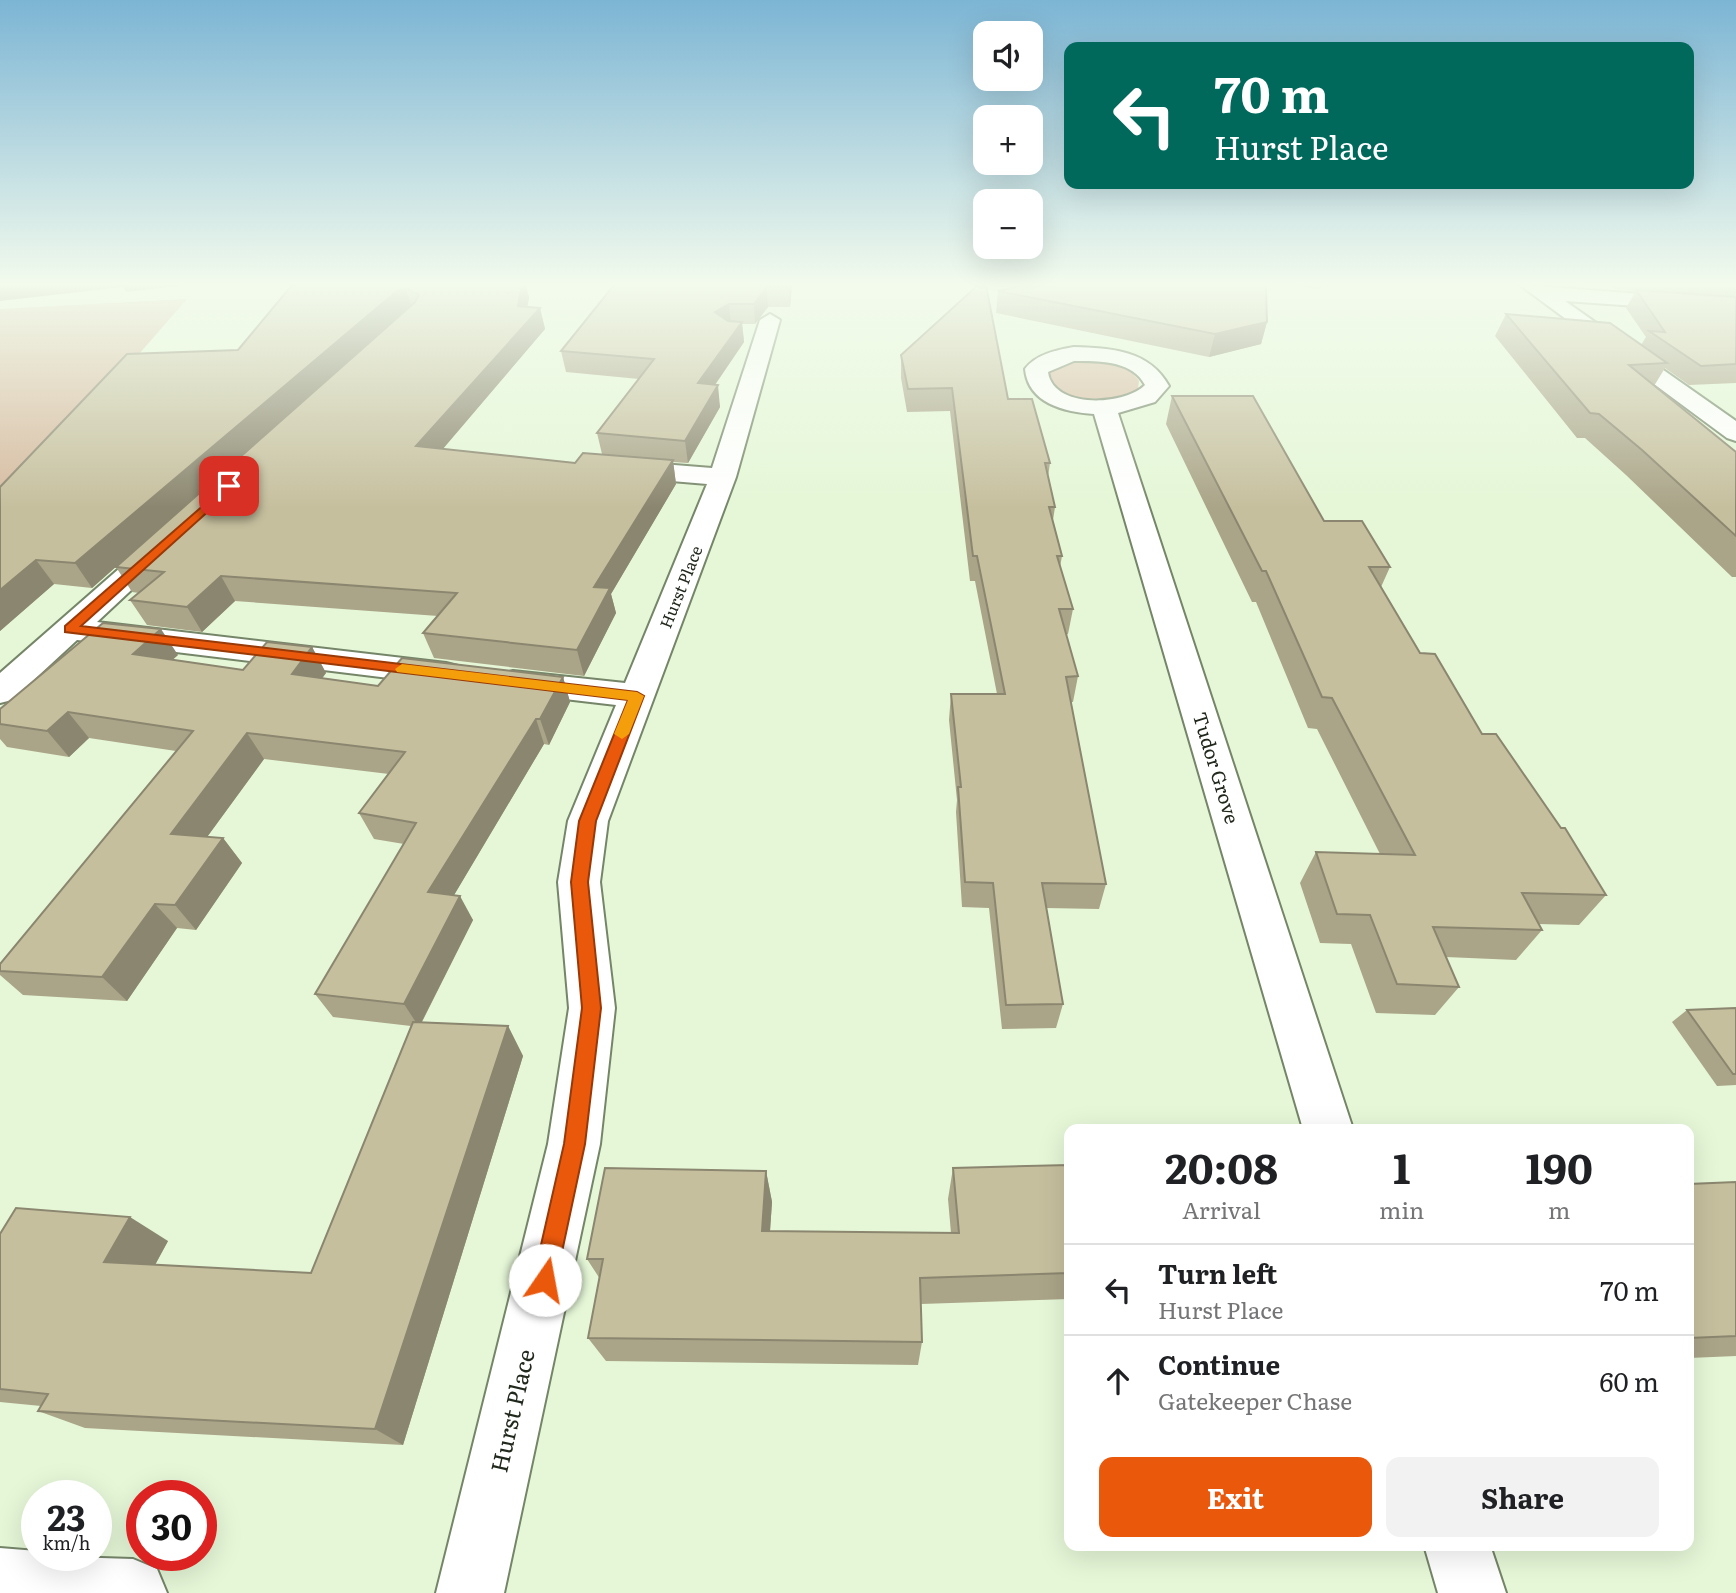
<!DOCTYPE html>
<html lang="en">
<head>
<meta charset="utf-8">
<style>
  :root { --surface:#fff; --page:#f2f2f2; --text:#202124; --muted:#757577; --line:#e0e0e0; --accent:#ea580c }
  body { margin:0; font-family:Literata,serif; background:var(--page); color:var(--text); height:100vh; display:flex; flex-direction:column; font-size:26px; white-space:nowrap }
  * { box-sizing:border-box; margin:0 }
  p { font-size:23px; color:var(--muted) }
  .icon { flex:none; width:38px; height:38px; fill:none; stroke:currentColor; stroke-width:2; stroke-linecap:round; stroke-linejoin:round }
  .map { position:relative; flex:1; overflow:hidden }
  .drawer { position:absolute; left:1064px; top:1124px; width:630px; height:427px; display:flex; flex-direction:column; background:var(--surface); border-radius:14px; box-shadow:0 7px 28px #0002 }
  .drawer>* { flex:none }
  .hud { position:absolute; left:1064px; top:42px; width:630px; height:147px; border-radius:14px; box-shadow:0 7px 28px #0002; background:#00695c; color:#fff; overflow:hidden }
  .controls { position:absolute; left:973px; top:21px; display:grid; gap:14px }
  .controls a { display:grid; place-items:center; width:70px; height:70px; border-radius:14px; background:var(--surface); box-shadow:0 7px 28px #0002; font-size:35px }
  .speed { position:absolute; left:21px; top:1480px; display:flex; gap:14px; font-size:35px; font-weight:700; text-align:center }
  .speed>* { display:grid; place-content:center; width:91px; height:91px; border-radius:50%; background:var(--surface); box-shadow:0 7px 28px #0002; line-height:1 }
  .speed small { font-size:18px; font-weight:400 }
  .speed .limit { border:10px solid #d22; background:#fff; color:#111 }
  .pin { position:absolute; display:grid; place-items:center; width:60px; height:60px; color:#fff; margin:-30px; border-radius:14px; box-shadow:0 4px 10px #0006 }
  .me { position:absolute; width:77px; margin:-38px; rotate:12deg; stroke-linejoin:round; filter:drop-shadow(0 0 5px #0008) }
  .turn { display:flex; align-items:center; gap:24px; height:147px; padding:0 35px; font-size:32px }
  .turn .icon { width:91px; height:91px; stroke-width:2.5 }
  .turn b { display:block; font-size:49px; line-height:60px }
  .eta { display:flex; justify-content:space-evenly; align-items:center; height:119px; text-align:center }
  .eta b { font-size:42px; font-weight:700; line-height:49px }
  .cta { display:flex; gap:14px; margin-top:auto; padding:14px 35px }
  .cta a { flex:1; height:80px; border-radius:14px; background:var(--accent); color:#fff; font-size:28px; font-weight:700; line-height:80px; text-align:center }
  .cta a+a { background:var(--page); color:var(--text) }
  ul { padding:0; list-style:none }
  li { display:flex; align-items:center; gap:21px; height:91px; padding:0 35px; border-top:2px solid var(--line) }
  li div { flex:1 }
  li b { display:block; font-size:26px }
  li em { font-style:normal }
  .map>svg:first-child { display:block }
</style>
</head>
<body>
<div class="map">
<svg width="1736" height="1593" viewBox="0 0 1736 1593">
  <rect width="100%" height="100%" fill="#e5f7d7"/>
  <g fill="#d6baa0">
    <polygon points="187,299 0,513 0,309"/>
    <path d="M 1097,361 C 1113,364 1130,367 1139,381 L 1138,388 C 1116,409 1077,402 1052,388 L 1046,375 C 1056,360 1080,360 1097,361 Z"/>
  </g>
  <g fill="none" stroke-linecap="round" stroke-linejoin="round">
    <g stroke="#758568" stroke-width="4">
      <g id="street">
        <polygon points="1520,285 1736,301 1736,313 1565,301 1736,421 1736,441 1727,438"/>
        <polygon points="770,314 780,320 736,477 608,821 600,882 615,1008 600,1144 504,1593 436,1593 548,1144 569,1008 558,882 568,821 616,705 513,693 501,690 496,682 501,674 513,671 625,683 707,484 624,477 615,475 611,469 615,463 624,461 712,468 760,320"/>
        <path d="M 1074,347 C 1111,348 1149,350 1169,386 L 1155,402 L 1118,413 L 1353,1129 L 1303,1129 L 1094,414 C 1064,412 1028,403 1025,369 C 1036,354 1057,350 1074,347 ZM 1074,361 C 1098,361 1132,360 1145,385 C 1124,406 1053,409 1048,372 Z"/>
        <polygon points="163,536 173,539 178,545 173,551 97,622 446,663 458,666 463,674 458,682 446,685 77,640 12,700 0,703 0,673 153,539"/>
        <polygon points="1424,1545 1490,1545 1506,1593 1438,1593"/>
        <polygon points="0,1548 37,1551 37,1556 133,1559 157,1569 167,1593 0,1593"/>
      </g>
    </g>
    <use href="#street" fill="#fff" fill-rule="evenodd"/>
  </g>
  <g fill="#aaa488">
    <polygon points="292,285 526,285 529,298 527,307 540,308 545,329 442,449 575,463 602,454 597,433 639,379 566,372 561,351 614,285 792,285 790,307 768,307 755,324 742,324 744,342 715,385 720,407 688,463 673,462 676,484 611,594 616,613 584,676 434,658 423,633 438,616 235,601 202,632 147,625 130,600 139,593 132,592 116,567 405,311 92,588 54,584 0,631 0,487 238,350"/>
    <polygon points="1285,285 1322,285 1321,289"/>
    <polygon points="1612,285 1736,285 1736,383 1689,385 1665,368 1654,386 1736,452 1736,577 1732,577 1626,475 1585,438 1577,438 1495,336 1506,314 1641,345 1646,337 1626,308 1636,291 1614,289"/>
    <polygon points="998,291 1267,322 1261,344 1209,357 996,313"/>
    <polygon points="901,355 1008,399 1050,463 1048,477 1055,507 1053,520 1062,556 1060,567 1073,609 1068,634 1066,635 1078,676 1073,702 1071,702 1106,884 1099,909 1046,908 1063,1004 1056,1028 1002,1029 989,908 962,907 956,812 957,800 949,720 951,694 997,694 975,581 970,581 950,411 907,412 901,378"/>
    <polygon points="1172,396 1324,521 1390,567 1381,587 1420,653 1606,895 1579,925 1538,924 1542,930 1516,960 1446,957 1459,987 1435,1015 1376,1013 1351,944 1320,943 1300,883 1316,852 1380,854 1317,729 1308,728 1256,602 1252,602 1166,424"/>
    <polygon points="312,647 326,673 322,678 378,686 563,677 570,702 549,745 544,744 454,895 473,920 422,1022 508,1026 523,1056 403,1445 85,1428 38,1411 41,1406 0,1402 0,1234 168,1241 155,1265 311,1273 411,1026 333,1017 315,994 404,844 374,839 359,813 389,774 264,759 207,837 223,838 242,863 196,930 177,928 127,1001 23,995 0,975 0,964 176,751 89,738 69,757 7,747 0,739 0,709 178,655 172,660 243,670"/>
    <polygon points="1736,1008 1736,1085 1717,1086 1672,1022 1687,1010"/>
    <polygon points="1069,1165 1069,1299 921,1304 922,1342 918,1365 606,1361 588,1338 600,1279 587,1259 766,1171 772,1202 770,1231 951,1233 948,1199 953,1168"/>
    <polygon points="1736,1182 1736,1356 1689,1358 1689,1184"/>
  </g>
  <g fill="#8b866f">
    <polygon points="0,285 187,285 126,292 123,287 0,301"/>
    <polygon points="519,285 526,285 529,298 523,327 540,308 545,329 425,470 416,446 518,306"/>
    <polygon points="789,285 792,285 790,307 789,287"/>
    <polygon points="767,287 768,307 755,324 754,304"/>
    <polygon points="406,288 412,308 404,311 92,588 75,563 397,291"/>
    <polygon points="729,304 731,324 715,312"/>
    <polygon points="742,322 744,342 701,405 698,383"/>
    <polygon points="1267,322 1261,344 1209,357 1215,334"/>
    <polygon points="718,385 720,407 688,463 685,441"/>
    <polygon points="673,460 676,484 611,594 616,613 584,676 577,650 594,587"/>
    <polygon points="36,560 54,584 0,631 0,590"/>
    <polygon points="221,576 235,601 202,632 187,607"/>
    <polygon points="161,629 178,655 151,679 133,654"/>
    <polygon points="312,647 326,673 306,700 292,674"/>
    <polygon points="563,677 570,702 549,745 540,719"/>
    <polygon points="68,712 89,738 69,757 47,731"/>
    <polygon points="536,719 544,744 441,917 428,892"/>
    <polygon points="247,733 264,759 191,859 171,834"/>
    <polygon points="223,838 242,863 196,930 175,905"/>
    <polygon points="460,896 473,920 419,1027 404,1004"/>
    <polygon points="155,904 177,928 127,1001 102,977"/>
    <polygon points="508,1026 523,1056 403,1445 375,1429"/>
    <polygon points="766,1171 772,1202 768,1259 762,1231"/>
    <polygon points="130,1217 168,1241 144,1285 104,1262"/>
  </g>
  <g fill="#c6bf9e" stroke="#8b866f" stroke-width="2">
    <polygon points="292,285 522,285 518,306 540,308 416,446 575,463 583,453 673,460 594,587 610,588 577,650 423,633 457,593 221,576 187,607 130,600 164,572 116,567 415,302 419,295 406,288 397,291 75,563 36,560 0,590 0,487 127,354 238,350"/>
    <polygon points="614,285 789,285 789,287 767,287 754,304 729,304 715,312 728,321 742,322 698,383 718,385 685,441 597,433 654,359 561,351"/>
    <polygon points="978,285 986,285 1008,399 1032,399 1050,463 1045,463 1055,507 1049,507 1062,556 1057,556 1073,609 1059,609 1078,676 1066,677 1106,884 1042,883 1063,1004 1006,1005 993,883 965,882 958,787 961,787 951,694 1005,694 977,556 973,556 952,388 908,389 901,355"/>
    <polygon points="1024,285 1266,285 1267,322 1215,334 998,291"/>
    <polygon points="1636,290 1736,297 1736,364 1701,366 1649,331 1665,332"/>
    <polygon points="1506,314 1610,323 1667,363 1629,365 1736,452 1736,536 1642,450 1599,414 1590,413"/>
    <polygon points="1172,396 1253,396 1324,521 1362,521 1390,567 1369,567 1420,653 1435,654 1482,734 1496,734 1561,828 1565,828 1606,895 1522,893 1542,930 1433,927 1459,987 1397,984 1370,915 1337,914 1316,852 1415,855 1332,698 1322,697 1266,571 1262,571"/>
    <polygon points="103,623 161,629 133,654 243,670 267,642 312,647 292,674 378,686 402,658 563,677 540,719 536,719 428,892 460,896 404,1004 315,994 416,823 359,813 405,752 247,733 171,834 223,838 175,905 155,904 102,977 0,971 0,964 193,731 68,712 47,731 0,724 0,709"/>
    <polygon points="1736,1008 1736,1074 1733,1074 1687,1010"/>
    <polygon points="413,1022 508,1026 375,1429 38,1411 48,1394 0,1389 0,1234 16,1208 130,1217 104,1262 311,1273"/>
    <polygon points="1069,1165 1069,1273 920,1278 922,1342 588,1338 603,1259 587,1259 605,1168 766,1171 762,1231 959,1233 953,1168"/>
    <polygon points="1736,1182 1736,1336 1689,1338 1689,1184"/>
  </g>
  <linearGradient id="sky" x2="0" y2="1"><stop stop-color="#7cb5d4"/><stop offset="0.56" stop-color="#f3fbed"/><stop offset="1" stop-color="#f3fbed" stop-opacity="0"/></linearGradient>
  <rect width="1736" height="508" fill="url(#sky)"/>
  <polygon fill="#ea580c" stroke="#983908" stroke-width="2" points="229,483 233,484 233,489 81,626 637,692 644,696 596,821 588,882 601,1008 585,1144 556,1280 553,1288 545,1292 537,1288 533,1280 564,1144 582,1008 571,882 579,821 628,700 65,632 65,626"/>
  <polygon fill="#f59e0b" points="402,664 637,692 644,696 629,734 622,739 614,734 628,700 397,672 395,669"/>
  <g text-anchor="middle" stroke-width="5" stroke-linejoin="round" paint-order="stroke">
    <g font-size="16" fill="#21281c" stroke="#fff">
      <text transform="translate(681 587) rotate(-68)" y="6">Hurst Place</text>
    </g>
    <g font-size="19" fill="#21281c" stroke="#fff">
      <text transform="translate(1216 768) rotate(73)" y="7">Tudor Grove</text>
    </g>
    <g font-size="23" fill="#21281c" stroke="#fff">
      <text transform="translate(513 1411) rotate(-77)" y="8">Hurst Place</text>
    </g>
  </g>
</svg>
<div class="controls">
<a><svg class="icon" aria-label="sound" viewBox="0 0 24 24"><path d="M4 9h4l5-4v14l-5-4H4zM17 9q2 3 0 6"/></svg></a>
<a>+</a>
<a>−</a>
</div>
<div class="speed"><div>23<small>km/h</small></div><div class="limit">30</div></div>
<div class="pin" style="left:229px;top:486px;background:#d93025"><svg class="icon" aria-label="arrive" viewBox="0 0 24 24"><path d="M6 21V4h12l-3 4 3 4H6"/></svg></div>
<svg class="me" style="left:545px;top:1280px" viewBox="-20 -20 40 40"><circle r="19" fill="#fff"/><path d="M0-13L10 11 0 6-10 11z" fill="#ea580c"/></svg>
<div class="hud">
<div class="turn"><svg class="icon" aria-label="left" viewBox="0 0 24 24"><path d="M17 20v-9H6M10 6l-5 5 5 5"/></svg><div><b>70 m</b>Hurst Place</div></div>
</div>
<section class="drawer">
<div class="eta">
<div><b>20:08</b><p>Arrival</p></div>
<div><b>1</b><p>min</p></div>
<div><b>190</b><p>m</p></div>
</div>
<ul>
<li><svg class="icon" aria-label="left" viewBox="0 0 24 24"><path d="M17 20v-9H6M10 6l-5 5 5 5"/></svg><div><b>Turn left</b><p>Hurst Place</p></div><em>70 m</em></li>
<li><svg class="icon" aria-label="ahead" viewBox="0 0 24 24"><path d="M12 20V5M6 11l6-6 6 6"/></svg><div><b>Continue</b><p>Gatekeeper Chase</p></div><em>60 m</em></li>
</ul>
<div class="cta"><a>Exit</a><a>Share</a></div>
</section>
</div>
</body>
</html>
